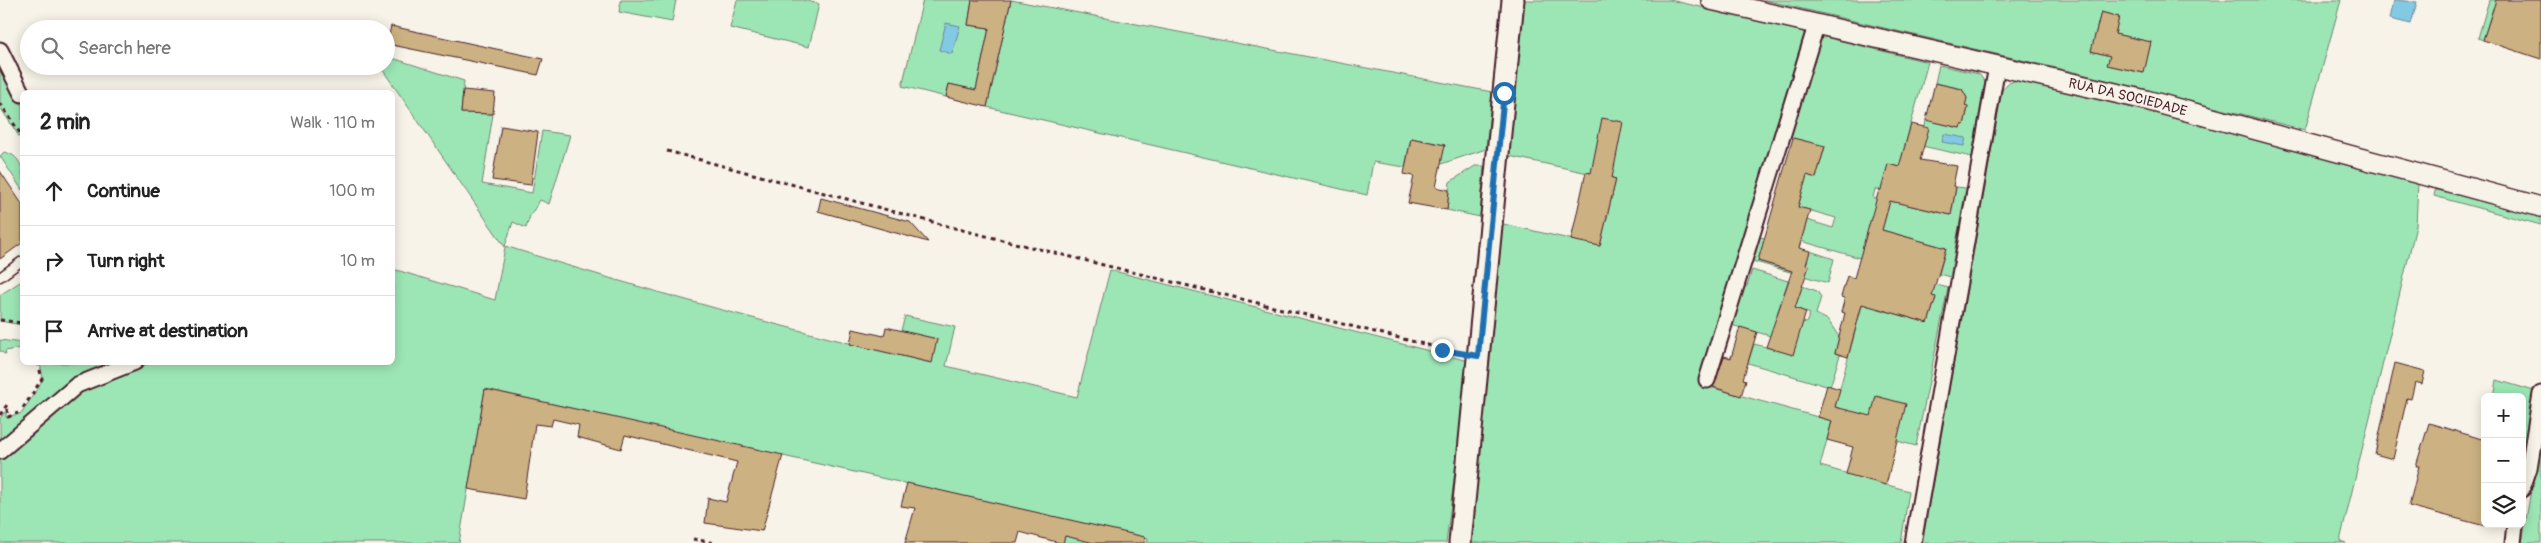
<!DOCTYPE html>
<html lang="en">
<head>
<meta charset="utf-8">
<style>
	:root { --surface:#fff; --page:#f6f6f6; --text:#222; --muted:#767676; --line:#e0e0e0 }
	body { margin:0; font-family:Pangolin,sans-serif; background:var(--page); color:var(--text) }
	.controls { position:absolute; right:15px; bottom:15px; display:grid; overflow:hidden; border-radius:8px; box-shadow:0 2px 12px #0003 }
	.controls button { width:45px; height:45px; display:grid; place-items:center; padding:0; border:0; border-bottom:1px solid var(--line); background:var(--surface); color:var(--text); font:25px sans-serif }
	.stop { position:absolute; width:15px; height:15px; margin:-11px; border:4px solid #1f6fb2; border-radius:50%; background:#fff }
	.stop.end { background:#1f6fb2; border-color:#fff; box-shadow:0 1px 5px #0008 }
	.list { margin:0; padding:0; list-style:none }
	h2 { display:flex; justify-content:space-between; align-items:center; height:65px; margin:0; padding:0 20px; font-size:21px }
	h2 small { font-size:16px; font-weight:400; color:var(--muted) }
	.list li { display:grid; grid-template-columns:32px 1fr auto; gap:15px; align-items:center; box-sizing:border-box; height:70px; padding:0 20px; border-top:1px solid var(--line) }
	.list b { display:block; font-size:19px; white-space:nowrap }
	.list em { font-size:16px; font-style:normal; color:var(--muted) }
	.icon { flex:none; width:28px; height:28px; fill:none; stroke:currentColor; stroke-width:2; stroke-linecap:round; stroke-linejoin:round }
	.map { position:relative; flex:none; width:2541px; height:543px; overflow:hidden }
	.search { position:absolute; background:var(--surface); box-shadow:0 2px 12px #0003; left:20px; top:20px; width:375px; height:55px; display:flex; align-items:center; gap:12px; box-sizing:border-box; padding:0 18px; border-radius:28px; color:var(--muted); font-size:19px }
	.panel { position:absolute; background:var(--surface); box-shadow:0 2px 12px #0003; left:20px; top:90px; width:375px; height:275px; border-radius:8px }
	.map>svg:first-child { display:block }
	.green { fill:#9ce6b5; stroke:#738270; fill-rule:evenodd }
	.water { fill:#82cae3; stroke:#6c8699 }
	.building { fill:#ccb282; stroke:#4a1f2b }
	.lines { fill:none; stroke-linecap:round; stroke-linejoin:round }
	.service-casing { stroke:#4a1f2b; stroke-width:11 }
	.minor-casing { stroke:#4a1f2b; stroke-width:19 }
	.tertiary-casing { stroke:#4a1f2b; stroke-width:22 }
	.secondary-casing { stroke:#4a1f2b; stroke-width:25 }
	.path { stroke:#4a1f2b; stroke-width:3; stroke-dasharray:4 4; stroke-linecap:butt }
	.service { stroke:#f7f3e8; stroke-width:8 }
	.minor { stroke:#f7f3e8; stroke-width:15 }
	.tertiary { stroke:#f7f3e8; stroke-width:19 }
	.secondary { stroke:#f7f3e8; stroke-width:21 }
	.route { stroke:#1f6fb2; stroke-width:6 }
	.labels { text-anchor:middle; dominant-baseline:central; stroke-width:4; stroke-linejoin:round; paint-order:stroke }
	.street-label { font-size:14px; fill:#4a1f2b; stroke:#f7f3e8 }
</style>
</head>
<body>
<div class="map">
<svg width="2541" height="543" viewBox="0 0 2541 543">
	<rect width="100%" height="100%" fill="#f7f3e8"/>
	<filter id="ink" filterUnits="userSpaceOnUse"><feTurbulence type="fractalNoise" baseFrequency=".02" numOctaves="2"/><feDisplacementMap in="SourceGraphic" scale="10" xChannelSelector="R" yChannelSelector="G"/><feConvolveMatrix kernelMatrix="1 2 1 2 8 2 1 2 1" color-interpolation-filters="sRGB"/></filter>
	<g filter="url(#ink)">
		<!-- green -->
		<path class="green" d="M621 0H676L672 22 619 12Z
			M737 0H803L819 4 809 47 730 28Z
			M923 0H972L968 25 989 28 976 90 949 84 946 97 902 86Z
			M1011 0 1492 92 1486 149 1441 164 1444 145 1411 138 1405 167 1373 162 1367 195 987 107Z
			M1521 0H1670L1801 30 1807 37 1699 384 1832 421 1820 466 1909 491 1901 543H1466L1499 223 1600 246 1616 179 1509 156 1515 96 1511 90Z
			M1764 0H2341L2305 130 2086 75ZM2101 12 2119 17 2115 34 2151 42 2143 73 2108 65 2110 56 2091 51Z
			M2489 0H2511L2506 12 2493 8 2483 40 2478 38Z
			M1825 37 1928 62 1899 167 1889 164 1881 190 1875 189 1873 198 1879 200 1860 258 1801 241 1807 220 1833 228 1836 218 1798 207 1807 175 1816 178 1825 147 1786 136 1817 44Z
			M386 56 464 81 461 113 493 114 482 184 532 193 542 131 570 135 549 204 540 200 530 216 526 228 513 222 505 246C646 291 788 329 931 363L937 339 901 331 905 316 955 327 946 366 1077 397 1110 270 1469 361 1446 543H1147L1148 538 485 389 459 543H0V458L80 389 128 369 157 362H392L393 269 495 300 505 247 380 66H386Z
			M0 60 22 104V141L0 107Z
			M1939 65 1979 74 1985 82 1972 157 1922 146 1926 120 1960 128 1961 125H1964L1968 108 1965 106 1967 98 1962 89 1935 83Z
			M2016 80 2150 112 2418 183 2416 226 2340 541 2346 543H1922L2002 90 2007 84Z
			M4 152C24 156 23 173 22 190L0 156Z
			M1475 166H1484L1480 217 1447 210 1450 182Z
			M1956 187 1966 188 1950 277 1939 274 1946 248 1882 230 1890 201 1951 215Z
			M2439 189 2541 216V225L2434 196 2435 191Z
			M1759 237 1765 238 1758 261 1803 274 1810 251 1834 259 1828 283 1752 261Z
			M1752 270 1788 281 1777 314 1806 323 1810 314 1795 308 1802 286 1817 291 1821 297 1816 314 1828 320 1839 337 1835 353 1840 355 1830 387 1748 363 1754 344 1793 354 1796 343 1731 325 1742 289 1747 286Z
			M1891 272 1948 288 1916 446 1848 428 1835 407 1868 283ZM1869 289 1882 292 1877 308 1865 305ZM1936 298 1928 323 1886 311Z
			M20 282 22 285V325L0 321V295Z
			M0 340 22 343 21 348 5 351 6 355 0 351Z
			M40 363H113L77 376 0 443V418L6 411V417L22 413 43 379Z
			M2497 380 2534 391 2522 457V397H2494Z
			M2541 431V543H2522Z
			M1065 536 1119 543H1063Z"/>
		<!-- water -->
		<path class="water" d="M2394 0 2417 2 2411 24 2390 19Z
			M946 23 960 26 952 54 939 50Z
			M1944 134 1966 138 1964 146 1942 142Z"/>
		<!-- building -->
		<path class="building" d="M972 0H1011L987 107 946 97 949 84 976 90 989 28 968 25Z
			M2496 0H2541V59L2483 40Z
			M2101 12 2119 17 2115 34 2151 42 2144 73 2107 65 2110 56 2091 51Z
			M391 26 473 44 543 59 538 75 387 44Z
			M1935 83 1962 89 1967 98 1965 106 1968 107 1964 125H1961L1960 128 1926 120Z
			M463 90 495 93 493 114 461 113Z
			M1602 118 1623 122 1612 178 1616 179 1600 246 1571 240 1586 172 1591 173Z
			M1911 124 1929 128 1920 160 1957 166 1953 186 1956 187 1951 215 1890 201 1882 230 1946 248 1932 296 1936 297 1928 323 1862 304 1848 357 1835 353 1845 313 1841 312 1845 298 1841 297 1847 276 1854 278 1879 190H1881L1888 164 1899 167Z
			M501 126 538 132 531 185 492 180Z
			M1411 138 1445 145 1436 187 1449 190 1447 210 1408 203 1414 176 1404 174Z
			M1793 138 1825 146 1816 178 1807 175 1798 207 1810 210 1799 248 1810 251 1806 265 1809 266 1795 308 1806 312 1793 355 1766 347 1792 271 1758 261Z
			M0 171 22 204V243L0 259Z
			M821 198 910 222 928 242 818 211Z
			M886 327 937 339 932 363 850 344 853 329 884 336Z
			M1740 327 1757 332 1743 379 1746 380 1741 396 1713 387 1724 356 1731 358Z
			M2395 363 2425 371 2422 384 2415 382 2411 399 2407 398 2393 459 2375 454Z
			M1827 385 1840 389 1835 407 1871 416 1876 396 1906 404 1886 485 1846 474 1853 447 1827 440 1832 421 1818 417Z
			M485 389 783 455 762 531 705 523 708 498 726 502 737 462 625 435 621 449 577 437 579 425 553 419 551 426 535 424 524 499 468 489Z
			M2429 423 2485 440V526L2409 506 2419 466H2416Z
			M907 483 1145 537 1144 543H1094L1065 536 1063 543H1060L1020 532 1017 543H905L915 508 901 506Z"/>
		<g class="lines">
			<!-- service casing -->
			<g class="service-casing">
				<path id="service" d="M0 277 22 261"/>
			</g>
			<!-- minor casing -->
			<g class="minor-casing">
				<path id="minor" d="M0 50 22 94
					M1707 380 1816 26
					M0 451 77 385 135 362
					M2522 489 2529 468 2541 394
					M1913 543 1997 66
					M2513 543 2515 524"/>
			</g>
			<!-- tertiary casing -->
			<g class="tertiary-casing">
				<g id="tertiary">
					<path id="s1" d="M1711 0 2146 100 2541 207"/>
				</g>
			</g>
			<!-- secondary casing -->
			<g class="secondary-casing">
				<path id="secondary" d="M1460 543 1513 0"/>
			</g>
			<!-- path -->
			<path class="path" d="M0 103 22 136
				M667 151 970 232 1460 353
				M0 320 22 323
				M23 408 42 379 38 362
				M0 415 7 405 8 417 18 413
				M693 539 715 543"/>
			<!-- service -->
			<use href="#service" class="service"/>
			<!-- minor -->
			<use href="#minor" class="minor"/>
			<!-- tertiary -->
			<use href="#tertiary" class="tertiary"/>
			<!-- secondary -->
			<use href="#secondary" class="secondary"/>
		</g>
	</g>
	<g class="lines" filter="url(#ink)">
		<!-- route -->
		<path class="route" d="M1442 350 1478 356 1504 93"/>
	</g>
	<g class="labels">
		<!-- street labels -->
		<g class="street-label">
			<text stroke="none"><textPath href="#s1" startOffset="428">RUA DA SOCIEDADE</textPath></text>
		</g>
	</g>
</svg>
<div class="controls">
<button>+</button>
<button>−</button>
<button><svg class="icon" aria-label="layers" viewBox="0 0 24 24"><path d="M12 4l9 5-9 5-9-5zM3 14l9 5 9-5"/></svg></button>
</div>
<div class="stop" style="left:1504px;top:93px"></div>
<div class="stop end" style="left:1442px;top:350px"></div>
<div class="search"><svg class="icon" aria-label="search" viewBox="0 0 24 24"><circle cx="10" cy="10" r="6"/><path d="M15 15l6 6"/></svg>Search here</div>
<section class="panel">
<h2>2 min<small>Walk · 110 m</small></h2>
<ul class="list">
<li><svg class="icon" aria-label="ahead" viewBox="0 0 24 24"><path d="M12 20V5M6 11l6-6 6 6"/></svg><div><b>Continue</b></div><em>100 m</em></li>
<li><svg class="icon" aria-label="right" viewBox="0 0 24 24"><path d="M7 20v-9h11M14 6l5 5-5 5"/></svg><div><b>Turn right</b></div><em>10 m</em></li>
<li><svg class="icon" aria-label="arrive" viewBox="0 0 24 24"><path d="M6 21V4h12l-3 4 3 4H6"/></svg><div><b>Arrive at destination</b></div></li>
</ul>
</section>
</div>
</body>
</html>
